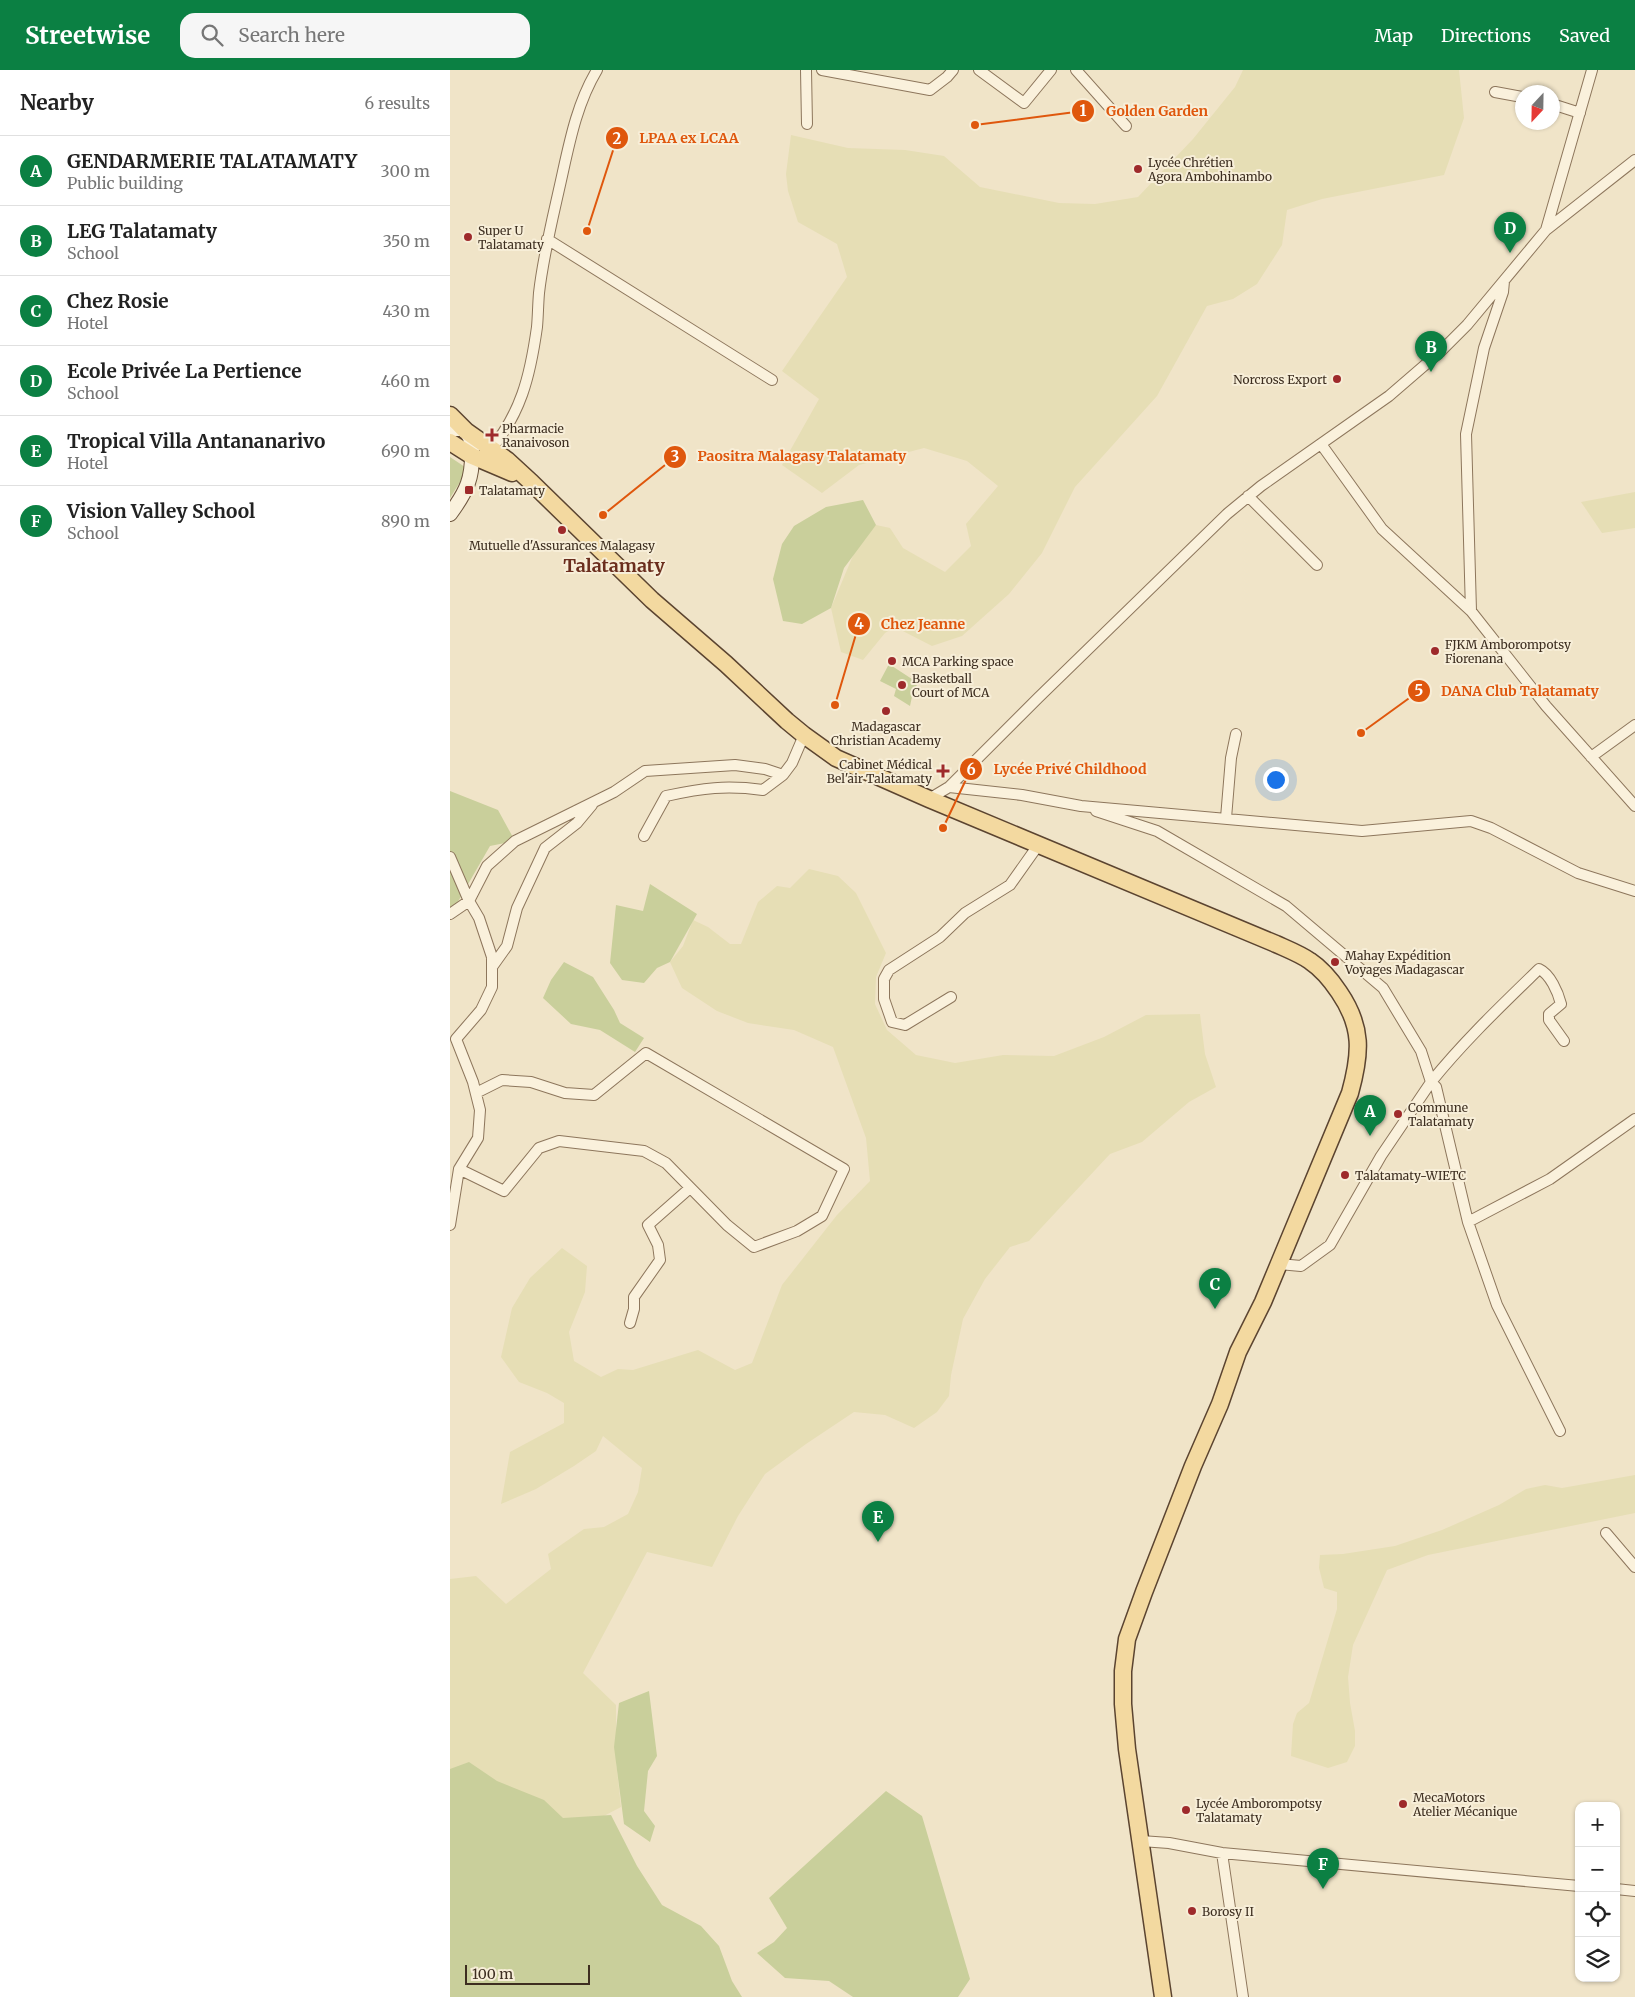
<!DOCTYPE html>
<html lang="en">
<head>
<meta charset="utf-8">
<style>
	:root { --surface:#fff; --page:#f6f6f6; --text:#222; --muted:#767676; --line:#e0e0e0; --accent:#0b8043 }
	body { margin:0; font-family:Merriweather,serif; background:var(--page); color:var(--text) }
	.controls { position:absolute; right:15px; bottom:15px; display:grid; overflow:hidden; border-radius:10px; box-shadow:0 1px 4px #0004 }
	.controls button { width:45px; height:45px; display:grid; place-items:center; padding:0; border:0; border-bottom:1px solid var(--line); background:var(--surface); color:var(--text); font:25px sans-serif }
	.compass { position:absolute; left:1065px; top:15px; width:45px; height:45px; border-radius:50%; background:var(--surface); box-shadow:0 1px 4px #0004; rotate:202deg }
	.scale { position:absolute; left:15px; bottom:12px; width:125px; box-sizing:border-box; padding-left:5px; border:2px solid #3d2e20; border-top:0; font-size:14px; line-height:18px; white-space:nowrap; color:#3d2e20; -webkit-text-stroke:4px #f7eed8; paint-order:stroke }
	.you { position:absolute; left:825px; top:709px; width:18px; height:18px; margin:-12px; border:4px solid #fff; border-radius:50%; background:#1a73e8; box-shadow:0 0 0 8px #1a73e833 }
	.badge { display:grid; place-items:center; width:32px; height:32px; border-radius:50%; background:var(--accent); color:#fff; font-size:16px; font-weight:700 }
	.pin { position:absolute; translate:-50% -41px; filter:drop-shadow(0 1px 2px #0008) }
	.pin::after { content:''; position:absolute; top:26px; width:18px; height:15px; background:inherit; clip-path:polygon(0 0,100% 0,50% 100%) }
	.list { margin:0; padding:0; list-style:none }
	h2 { display:flex; justify-content:space-between; align-items:center; height:65px; margin:0; padding:0 20px; font-size:21px }
	h2 small { font-size:16px; font-weight:400; color:var(--muted) }
	.list li { display:grid; grid-template-columns:32px 1fr auto; gap:15px; align-items:center; box-sizing:border-box; height:70px; padding:0 20px; border-top:1px solid var(--line) }
	.list b { display:block; font-size:19px; white-space:nowrap }
	.list p { margin:0; font-size:16px; white-space:nowrap; color:var(--muted) }
	.list em { font-size:16px; font-style:normal; color:var(--muted) }
	.icon { flex:none; width:28px; height:28px; fill:none; stroke:currentColor; stroke-width:2; stroke-linecap:round; stroke-linejoin:round }
	.map { position:relative; flex:none; width:1185px; height:1927px; overflow:hidden }
	header { display:flex; align-items:center; gap:30px; box-sizing:border-box; height:70px; padding:0 25px; background:var(--accent); color:#fff }
	header strong { font-size:24px }
	nav { display:flex; gap:28px; margin-inline-start:auto; font-size:18px }
	.search { width:350px; height:45px; background:var(--page); display:flex; align-items:center; gap:12px; box-sizing:border-box; padding:0 18px; border-radius:15px; color:var(--muted); font-size:19px }
	main { display:flex }
	aside { flex:1; background:var(--surface) }
	.map>svg:first-child { display:block }
	.farmland { fill:#e6deb5 }
	.green { fill:#c9cf9b }
	.lines { fill:none; stroke-linecap:round; stroke-linejoin:round }
	.street-casing { stroke:#8d765c; stroke-width:12 }
	.secondary-casing { stroke:#6f573f; stroke-width:16 }
	.primary-casing { stroke:#5b4430; stroke-width:19 }
	.street { stroke:#faf1dc; stroke-width:10 }
	.secondary { stroke:#faf1dc; stroke-width:14 }
	.primary { stroke:#f3d9a0; stroke-width:16 }
	.poi-dot { fill:#9e2a2b; stroke:#f7eed8; stroke-width:2 }
	.labels { text-anchor:middle; dominant-baseline:central; stroke-width:4; stroke-linejoin:round; paint-order:stroke }
	.poi-label { font-size:12px; fill:#3d2e20; stroke:#f7eed8; text-anchor:start }
	.district-label { font-size:18px; font-weight:bold; fill:#6b2e1e; stroke:#f7eed8 }
	.leader { fill:none; stroke:#df570d; stroke-width:2 }
	.callout-dot { fill:#df570d; stroke:#f7eed8; stroke-width:2 }
	.mark-label { font-size:15px; text-anchor:middle; font-weight:bold; fill:#fff }
	.callout-label { font-size:14px; text-anchor:middle; font-weight:bold; fill:#df570d; stroke:#f7eed8; stroke-width:4; stroke-linejoin:round; paint-order:stroke }
</style>
</head>
<body>
<header>
<strong>Streetwise</strong>
<div class="search"><svg class="icon" aria-label="search" viewBox="0 0 24 24"><circle cx="10" cy="10" r="6"/><path d="M15 15l6 6"/></svg>Search here</div>
<nav><a>Map</a><a>Directions</a><a>Saved</a></nav>
</header>
<main>
<aside>
<h2>Nearby<small>6 results</small></h2>
<ul class="list">
<li><span class="badge">A</span><div><b>GENDARMERIE TALATAMATY</b><p>Public building</p></div><em>300 m</em></li>
<li><span class="badge">B</span><div><b>LEG Talatamaty</b><p>School</p></div><em>350 m</em></li>
<li><span class="badge">C</span><div><b>Chez Rosie</b><p>Hotel</p></div><em>430 m</em></li>
<li><span class="badge">D</span><div><b>Ecole Privée La Pertience</b><p>School</p></div><em>460 m</em></li>
<li><span class="badge">E</span><div><b>Tropical Villa Antananarivo</b><p>Hotel</p></div><em>690 m</em></li>
<li><span class="badge">F</span><div><b>Vision Valley School</b><p>School</p></div><em>890 m</em></li>
</ul>
</aside>
<div class="map">
<svg width="1185" height="1927" viewBox="0 0 1185 1927">
	<rect width="100%" height="100%" fill="#f0e4c8"/>
	<!-- farmland -->
	<path class="farmland" d="M793 0H1009L1014 48 994 105 872 129 837 140 832 175 807 214 783 229 757 236 707 326 625 417 592 483 559 524 512 566 482 576 445 557 435 563 413 590 391 582 381 538 407 476 426 455 440 458 453 478 495 502 521 476 516 454 548 416 517 391 474 378 409 395 372 423 332 395 369 329 332 301 397 207 387 174 348 152 338 121 336 104 341 65 398 78 455 80 494 86 530 117 609 133 645 134 688 127 743 69 785 17Z
		M1185 422V458L1152 463 1131 432Z
		M359 799 388 806 406 823 436 883 426 907 425 934 437 960 466 985 505 993 553 985 604 986 654 967 696 945 750 944 755 984 766 1017 739 1032 692 1072 660 1084 579 1171 560 1177 535 1209 513 1249 501 1305 499 1326 487 1342 464 1358 435 1345 404 1342 356 1374 315 1404 288 1446 262 1497 197 1482 133 1603 166 1635V1691L171 1737 150 1748 109 1749 0 1701V1509L26 1506 56 1534 101 1499 98 1484 134 1459 154 1457 178 1444 188 1422 192 1398 153 1366 146 1381 124 1396 86 1419 51 1434 60 1382 114 1353V1333L97 1323 69 1312 51 1287 62 1238 80 1208 112 1178 137 1196 135 1222 119 1262 124 1291 151 1307 168 1299 183 1300 248 1280 285 1300 302 1293 332 1215 387 1145 420 1111 416 1068 383 977 344 960 298 953 267 941 232 918 220 892 233 876 243 850 258 857 280 874H291L308 832 327 816 340 818Z
		M1185 1405V1443L978 1485 937 1500 903 1575 898 1607 900 1633 905 1661V1676L897 1692 878 1698 841 1686 843 1654 847 1643 859 1633 887 1539V1522L874 1518 869 1498 870 1485 893 1484 945 1476 992 1460 1049 1435 1076 1419 1095 1415 1112 1418Z"/>
	<!-- green -->
	<path class="green" d="M0 387 18 399 0 428Z
		M413 430 426 455 394 498 381 538 352 554 333 551 323 509 332 474 344 456 376 437Z
		M439 594 468 613 463 622 460 636 444 626 446 619 430 611Z
		M0 721 48 740 65 771 40 776 2 842 0 841Z
		M200 814 247 844 220 892 207 898 194 913 172 910 160 893 166 835 193 841Z
		M114 892 143 907 164 940 170 953 194 968 185 982 150 960 121 954 93 928 101 910Z
		M199 1621 207 1686 198 1701 194 1741 205 1756 200 1772 174 1754 164 1677 169 1633Z
		M19 1692 47 1711 94 1730 113 1748 161 1745 187 1796 212 1835 251 1856 269 1876 282 1911 292 1927H0V1699Z
		M436 1721 472 1746 520 1909 508 1927H403L379 1911 335 1908 307 1883 324 1872 337 1858 319 1828Z"/>
	<g class="lines">
		<!-- street casing -->
		<g class="street-casing">
			<path id="street" d="M356 0 357 54
				M372 0 480 20 497 7 503 0
				M529 0 574 33 601 0
				M626 0 676 56
				M1045 22 1072 27
				M1102 34 1130 43
				M1096 160 1142 0
				M97 169 322 310
				M1054 211 1053 222 1034 278 1016 364 1021 541 1096 636 1185 736
				M871 374 932 459 1021 541
				M38 383C71 344 80 307 87 257 88 246 88 235 89 223 93 187 102 151 110 115 119 75 126 35 147 0
				M798 426 867 495
				M1141 687 1185 655
				M499 717 588 628 777 444 811 416 939 326 990 282 1017 255 1096 160 1185 90
				M479 729 499 717 572 725 631 736 912 761 1021 751 1041 758 1128 803 1185 821
				M646 741 707 761 836 836 933 918 971 981 981 1012
				M776 748 781 688 786 664
				M194 766 216 726C253 718 276 715 313 720L333 705
				M0 787 19 831 29 848 42 887V917L31 940 6 969 23 1012 30 1040 28 1068 9 1099 0 1155
				M0 844 19 831 37 796 65 771 164 722 195 701 285 695 315 699 333 705 342 693 354 665
				M42 897 57 876 67 838 95 778 127 753 142 735
				M501 927 455 955 442 952 434 929V909L439 900 490 867 515 843 560 815 589 774
				M981 1012C1014 971 1052 935 1089 899 1100 904 1108 922 1111 934L1099 944V950L1114 971
				M9 1099 54 1121 89 1078 109 1071 194 1081 216 1093 277 1155 304 1177 347 1161 372 1146 394 1099 196 983 144 1025 115 1023 81 1012 52 1010 26 1023
				M1018 1152 1047 1235 1110 1361
				M829 1194 851 1196 880 1175 931 1086 981 1012 986 1017 1018 1152 1100 1109 1185 1049
				M180 1253 184 1239V1227L210 1190 208 1175 198 1155 240 1118
				M1156 1463 1185 1497
				M691 1771 719 1773 772 1783 1129 1816
				M772 1783 793 1927
				M1166 1819 1185 1821"/>
		</g>
		<!-- secondary casing -->
		<g class="secondary-casing">
			<path id="secondary" d="M0 359H12C20 363 21 370 22 379 23 408 17 421 0 444"/>
		</g>
		<!-- primary casing -->
		<g class="primary-casing">
			<path id="primary" d="M0 345 16 361 57 390 82 413 202 530 276 594 337 651 354 665 386 688 479 729 826 874C837 879 850 884 860 891 872 899 881 910 889 922 913 957 911 983 900 1023L813 1232 788 1282 770 1334 743 1396 694 1522 677 1569 673 1601V1634L677 1679 713 1927
				M0 372 22 386 62 403"/>
		</g>
		<!-- street -->
		<use href="#street" class="street"/>
		<!-- secondary -->
		<use href="#secondary" class="secondary"/>
		<!-- primary -->
		<use href="#primary" class="primary"/>
	</g>
	<!-- markers -->
	<g class="poi-dot">
		<circle cx="688" cy="99" r="5"/>
		<circle cx="18" cy="167" r="5"/>
		<circle cx="887" cy="309" r="5"/>
		<path d="M39.5 357.5h5v5h5v5h-5v5h-5v-5h-5v-5h5z"/>
		<rect x="14" y="415" width="10" height="10" rx="2.5"/>
		<circle cx="112" cy="460" r="5"/>
		<circle cx="985" cy="581" r="5"/>
		<circle cx="442" cy="591" r="5"/>
		<circle cx="452" cy="615" r="5"/>
		<circle cx="436" cy="641" r="5"/>
		<path d="M490.5 693.5h5v5h5v5h-5v5h-5v-5h-5v-5h5z"/>
		<circle cx="885" cy="892" r="5"/>
		<circle cx="948" cy="1044" r="5"/>
		<circle cx="895" cy="1105" r="5"/>
		<circle cx="953" cy="1734" r="5"/>
		<circle cx="736" cy="1740" r="5"/>
		<circle cx="742" cy="1841" r="5"/>
	</g>
	<g class="labels">
		<!-- poi labels -->
		<g class="poi-label">
			<text x="698" y="92">Lycée Chrétien<tspan x="698" dy="14">Agora Ambohinambo</tspan></text>
			<text x="28" y="160">Super U<tspan x="28" dy="14">Talatamaty</tspan></text>
			<text x="877" y="309" text-anchor="end">Norcross Export</text>
			<text x="52" y="358">Pharmacie<tspan x="52" dy="14">Ranaivoson</tspan></text>
			<text x="29" y="420">Talatamaty</text>
			<text x="112" y="475" text-anchor="middle">Mutuelle d'Assurances Malagasy</text>
			<text x="995" y="574">FJKM Amborompotsy<tspan x="995" dy="14">Fiorenana</tspan></text>
			<text x="452" y="591">MCA Parking space</text>
			<text x="462" y="608">Basketball<tspan x="462" dy="14">Court of MCA</tspan></text>
			<text x="436" y="656" text-anchor="middle">Madagascar<tspan x="436" dy="14">Christian Academy</tspan></text>
			<text x="482" y="694" text-anchor="end">Cabinet Médical<tspan x="482" dy="14">Bel'air Talatamaty</tspan></text>
			<text x="895" y="885">Mahay Expédition<tspan x="895" dy="14">Voyages Madagascar</tspan></text>
			<text x="958" y="1037">Commune<tspan x="958" dy="14">Talatamaty</tspan></text>
			<text x="905" y="1105">Talatamaty-WIETC</text>
			<text x="963" y="1727">MecaMotors<tspan x="963" dy="14">Atelier Mécanique</tspan></text>
			<text x="746" y="1733">Lycée Amborompotsy<tspan x="746" dy="14">Talatamaty</tspan></text>
			<text x="752" y="1841">Borosy II</text>
		</g>
		<!-- district labels -->
		<g class="district-label">
			<text x="164" y="495">Talatamaty</text>
		</g>
	</g>
	<!-- callouts -->
	<path class="leader" d="M525 55L633 41M137 161L167 68M153 445L225 387M385 635L409 554M911 663L969 621M493 758L521 699"/>
	<g class="callout-dot">
		<circle cx="525" cy="55" r="5"/>
		<circle cx="137" cy="161" r="5"/>
		<circle cx="153" cy="445" r="5"/>
		<circle cx="385" cy="635" r="5"/>
		<circle cx="911" cy="663" r="5"/>
		<circle cx="493" cy="758" r="5"/>
		<circle cx="633" cy="41" r="12"/>
		<circle cx="167" cy="68" r="12"/>
		<circle cx="225" cy="387" r="12"/>
		<circle cx="409" cy="554" r="12"/>
		<circle cx="969" cy="621" r="12"/>
		<circle cx="521" cy="699" r="12"/>
	</g>
	<g class="mark-label">
		<text x="633" y="46">1</text>
		<text x="167" y="74">2</text>
		<text x="225" y="392">3</text>
		<text x="409" y="559">4</text>
		<text x="969" y="626">5</text>
		<text x="521" y="705">6</text>
	</g>
	<g class="callout-label">
		<text x="707" y="46">Golden Garden</text>
		<text x="239" y="73">LPAA ex LCAA</text>
		<text x="352" y="391">Paositra Malagasy Talatamaty</text>
		<text x="473" y="559">Chez Jeanne</text>
		<text x="1070" y="626">DANA Club Talatamaty</text>
		<text x="620" y="704">Lycée Privé Childhood</text>
	</g>
</svg>
<div class="controls">
<button>+</button>
<button>−</button>
<button><svg class="icon" aria-label="locate" viewBox="0 0 24 24"><circle cx="12" cy="12" r="6"/><path d="M12 2v4M12 18v4M2 12h4M18 12h4"/></svg></button>
<button><svg class="icon" aria-label="layers" viewBox="0 0 24 24"><path d="M12 4l9 5-9 5-9-5zM3 14l9 5 9-5"/></svg></button>
</div>
<svg class="compass" viewBox="-18 -18 36 36"><path d="M0-13l5 13h-10z" fill="#e53935"/><path d="M0 13l5-13h-10z" fill="#767676"/></svg>
<div class="scale">100 m</div>
<div class="you"></div>
<div class="pin badge" style="left:920px;top:1066px">A</div>
<div class="pin badge" style="left:981px;top:302px">B</div>
<div class="pin badge" style="left:765px;top:1239px">C</div>
<div class="pin badge" style="left:1060px;top:183px">D</div>
<div class="pin badge" style="left:428px;top:1472px">E</div>
<div class="pin badge" style="left:873px;top:1819px">F</div>
</div>
</main>
</body>
</html>
